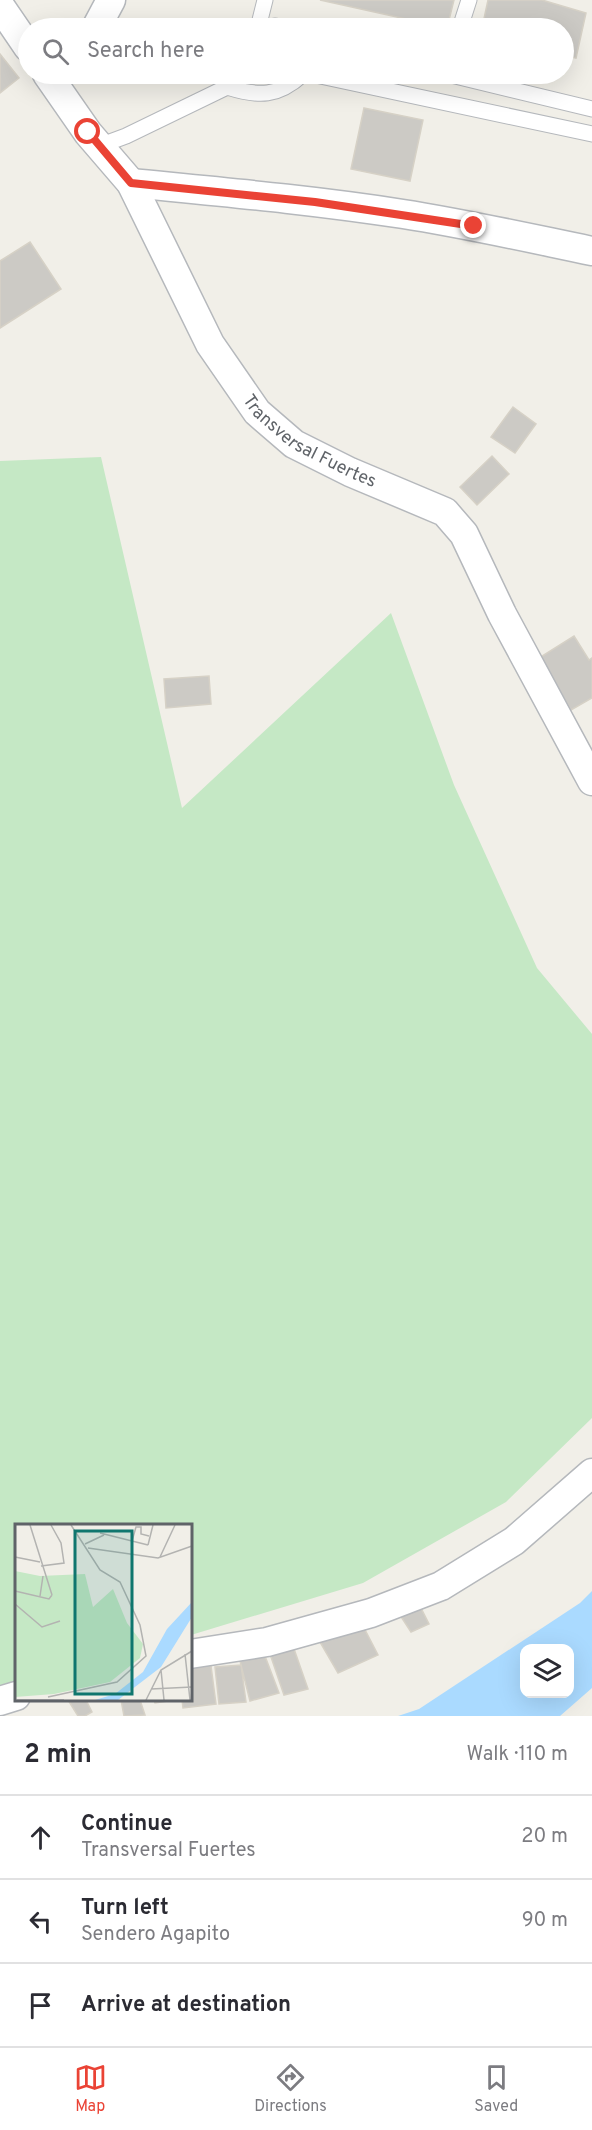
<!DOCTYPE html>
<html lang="en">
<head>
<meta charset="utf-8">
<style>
	:root { --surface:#fff; --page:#f2f2f3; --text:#2b2b33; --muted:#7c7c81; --line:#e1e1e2; --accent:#ea4335 }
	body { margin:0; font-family:Overpass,sans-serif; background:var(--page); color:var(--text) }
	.controls { position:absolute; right:18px; bottom:18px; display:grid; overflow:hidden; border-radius:12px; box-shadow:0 6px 24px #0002 }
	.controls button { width:54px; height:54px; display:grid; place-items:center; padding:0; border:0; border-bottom:2px solid var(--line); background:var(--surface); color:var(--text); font:30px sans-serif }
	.stop { position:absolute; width:18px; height:18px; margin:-14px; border:4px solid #ea4335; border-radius:50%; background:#fff }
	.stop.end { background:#ea4335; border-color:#fff; box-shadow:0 2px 6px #0008 }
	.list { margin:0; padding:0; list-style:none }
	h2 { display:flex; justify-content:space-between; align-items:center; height:78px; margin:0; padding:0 24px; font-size:26px }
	h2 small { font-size:20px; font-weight:400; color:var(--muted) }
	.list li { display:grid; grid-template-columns:39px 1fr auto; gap:18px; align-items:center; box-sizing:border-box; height:84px; padding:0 24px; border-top:2px solid var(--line) }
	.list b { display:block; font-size:22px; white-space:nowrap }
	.list p { margin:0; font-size:20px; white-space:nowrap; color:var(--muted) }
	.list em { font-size:20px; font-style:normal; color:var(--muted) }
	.icon { flex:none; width:33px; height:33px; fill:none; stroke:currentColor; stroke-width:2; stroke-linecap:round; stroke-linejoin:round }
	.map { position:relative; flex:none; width:592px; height:1716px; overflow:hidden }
	.search { position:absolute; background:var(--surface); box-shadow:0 6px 24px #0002; left:18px; right:18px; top:18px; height:66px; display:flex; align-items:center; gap:15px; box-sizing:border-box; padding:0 21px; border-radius:33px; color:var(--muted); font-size:22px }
	.sheet { height:330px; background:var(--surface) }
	nav { display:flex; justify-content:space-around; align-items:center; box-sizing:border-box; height:84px; border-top:2px solid var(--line); background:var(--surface); font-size:16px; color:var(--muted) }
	nav a { display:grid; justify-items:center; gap:3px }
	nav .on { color:var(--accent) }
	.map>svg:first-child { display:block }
	.green { fill:#c5e8c5 }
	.water { fill:#aadaff; fill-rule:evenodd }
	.building { fill:#cccac5; stroke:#d6d1c6; stroke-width:1.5 }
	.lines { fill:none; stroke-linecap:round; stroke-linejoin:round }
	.service-casing { stroke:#b5b8bc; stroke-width:17 }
	.minor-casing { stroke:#b5b8bc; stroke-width:31 }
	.service { stroke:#fff; stroke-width:15 }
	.minor { stroke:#fff; stroke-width:28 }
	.route { stroke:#ea4335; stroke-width:8 }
	.labels { text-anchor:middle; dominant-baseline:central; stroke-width:6; stroke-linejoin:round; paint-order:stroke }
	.street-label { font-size:18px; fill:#5f6368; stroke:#fff }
	.inset-road { fill:none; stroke:#b3b3b1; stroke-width:1.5 }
	.view { fill:#0f766e; fill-opacity:0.15; stroke:#0f766e; stroke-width:3 }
	.inset-edge { fill:none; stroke:#5f6368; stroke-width:3 }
</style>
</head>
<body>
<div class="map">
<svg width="592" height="1716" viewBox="0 0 592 1716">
	<rect width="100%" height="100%" fill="#f1efe8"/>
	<!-- green -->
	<path class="green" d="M101 457 182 808 391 613 454 785 537 968 592 1034V1418L506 1502 363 1583 191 1635 190 1526H16V1687L0 1692V461Z"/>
	<!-- water -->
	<path class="water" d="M592 1591V1688L560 1716H398L419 1709 580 1603ZM524 1648H570V1694H524Z"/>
	<!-- building -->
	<path class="building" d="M320 0H454L447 28Z
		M488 0H542L586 13 576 58 564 55V28H482Z
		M0 54 19 78 0 93Z
		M364 108 423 120 410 181 351 169Z
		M30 242 61 289 0 328V261Z
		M513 407 536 424 515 453 491 437Z
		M492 456 509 474 477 505 460 487Z
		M574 636 589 660 592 658V698L571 710 539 658Z
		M209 676 211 704 166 708 164 679Z
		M418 1602 429 1624 411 1632 398 1612Z
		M361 1622 378 1655 338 1673 317 1637Z
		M293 1646 308 1689 284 1695 270 1654Z
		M265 1656 279 1693 250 1701 240 1661Z
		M241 1665 246 1702 219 1704 215 1667Z
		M211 1666 216 1704 183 1708 182 1700H190V1668Z
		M68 1700H86L92 1712 85 1716H78Z
		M121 1700H140L145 1715 124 1716Z
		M154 1700H175L155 1703Z"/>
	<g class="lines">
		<!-- service casing -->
		<g class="service-casing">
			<path id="service" d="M258 28 265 0
				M267 28 275 26 282 28
				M460 28 469 0
				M311 74 592 134
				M447 74 592 109
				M99 146 126 136 227 87C259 97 278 97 303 74"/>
		</g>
		<!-- minor casing -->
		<g class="minor-casing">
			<g id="minor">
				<path d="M0 6 28 47"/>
				<path d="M96 28 111 0"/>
				<path id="s1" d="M47 74 88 133 131 183 210 344 257 412 294 444 350 472 445 512 464 534 502 614 592 781"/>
				<path d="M131 183C222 192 313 200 403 214 467 224 529 238 592 251"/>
				<path d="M190 1654 267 1642 371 1613 441 1586 514 1541 592 1473"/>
				<path d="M0 1701 16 1696"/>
			</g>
		</g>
		<!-- service -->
		<use href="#service" class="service"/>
		<!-- minor -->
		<use href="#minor" class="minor"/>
	</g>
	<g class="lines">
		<!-- route -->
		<path class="route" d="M88 132 131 183 315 202 474 226"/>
	</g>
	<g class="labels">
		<!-- street labels -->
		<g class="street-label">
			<text stroke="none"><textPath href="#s1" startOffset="460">Transversal Fuertes</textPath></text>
		</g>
	</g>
	<!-- overview -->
	<g transform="translate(15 1524)">
		<rect width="177" height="177" fill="#f1efe8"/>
		<path d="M0 47 25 52 70 50 78 83 98 65 112 99 128 120 125 134 95 158 39 170 0 173Z" fill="#c5e8c5"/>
		<path d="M177 78V93L146 143 103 176H80L100 170 128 148 152 105Z" fill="#aadaff"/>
		<path class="inset-road" d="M15 1 37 71M85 9 133 21M117 17 121 3H126V10L134 12M70 20 89 11M133 21 138 1M73 24 143 34 177 22M0 33 25 38M145 33 160 1M26 42 49 39 46 19 36 1M0 67 34 75 37 71M25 72 28 52M0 80 27 103 45 97M170 130 175 176M146 146 149 176M136 165 177 163M33 173 102 158 131 132 125 101 105 58 85 46 56 1M2 176H49M131 176 146 146 177 127"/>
		<path class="view" d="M60 7H117V170H60Z"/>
		<rect width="177" height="177" class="inset-edge"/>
	</g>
</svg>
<div class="controls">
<button><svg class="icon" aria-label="layers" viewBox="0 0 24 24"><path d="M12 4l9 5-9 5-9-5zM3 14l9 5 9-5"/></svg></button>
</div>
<div class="stop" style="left:88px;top:132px"></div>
<div class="stop end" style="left:474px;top:226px"></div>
<div class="search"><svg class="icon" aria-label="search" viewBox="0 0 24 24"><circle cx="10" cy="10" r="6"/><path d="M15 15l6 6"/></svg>Search here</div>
</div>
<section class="sheet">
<h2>2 min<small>Walk · 110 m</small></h2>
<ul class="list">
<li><svg class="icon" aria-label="ahead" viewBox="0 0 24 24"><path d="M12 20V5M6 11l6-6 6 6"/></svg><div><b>Continue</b><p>Transversal Fuertes</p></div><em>20 m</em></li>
<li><svg class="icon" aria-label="left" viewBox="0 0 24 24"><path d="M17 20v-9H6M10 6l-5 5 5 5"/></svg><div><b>Turn left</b><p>Sendero Agapito</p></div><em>90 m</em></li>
<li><svg class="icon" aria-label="arrive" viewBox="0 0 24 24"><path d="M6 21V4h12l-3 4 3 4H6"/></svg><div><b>Arrive at destination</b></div></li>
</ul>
</section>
<nav>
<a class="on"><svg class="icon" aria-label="map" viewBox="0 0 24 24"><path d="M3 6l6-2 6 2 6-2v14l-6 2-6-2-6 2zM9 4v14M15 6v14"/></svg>Map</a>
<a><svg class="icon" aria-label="directions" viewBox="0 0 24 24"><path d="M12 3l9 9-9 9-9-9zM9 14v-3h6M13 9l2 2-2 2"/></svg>Directions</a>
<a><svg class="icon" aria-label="saved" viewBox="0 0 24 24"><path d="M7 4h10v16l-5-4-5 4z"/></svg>Saved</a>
</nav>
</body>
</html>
